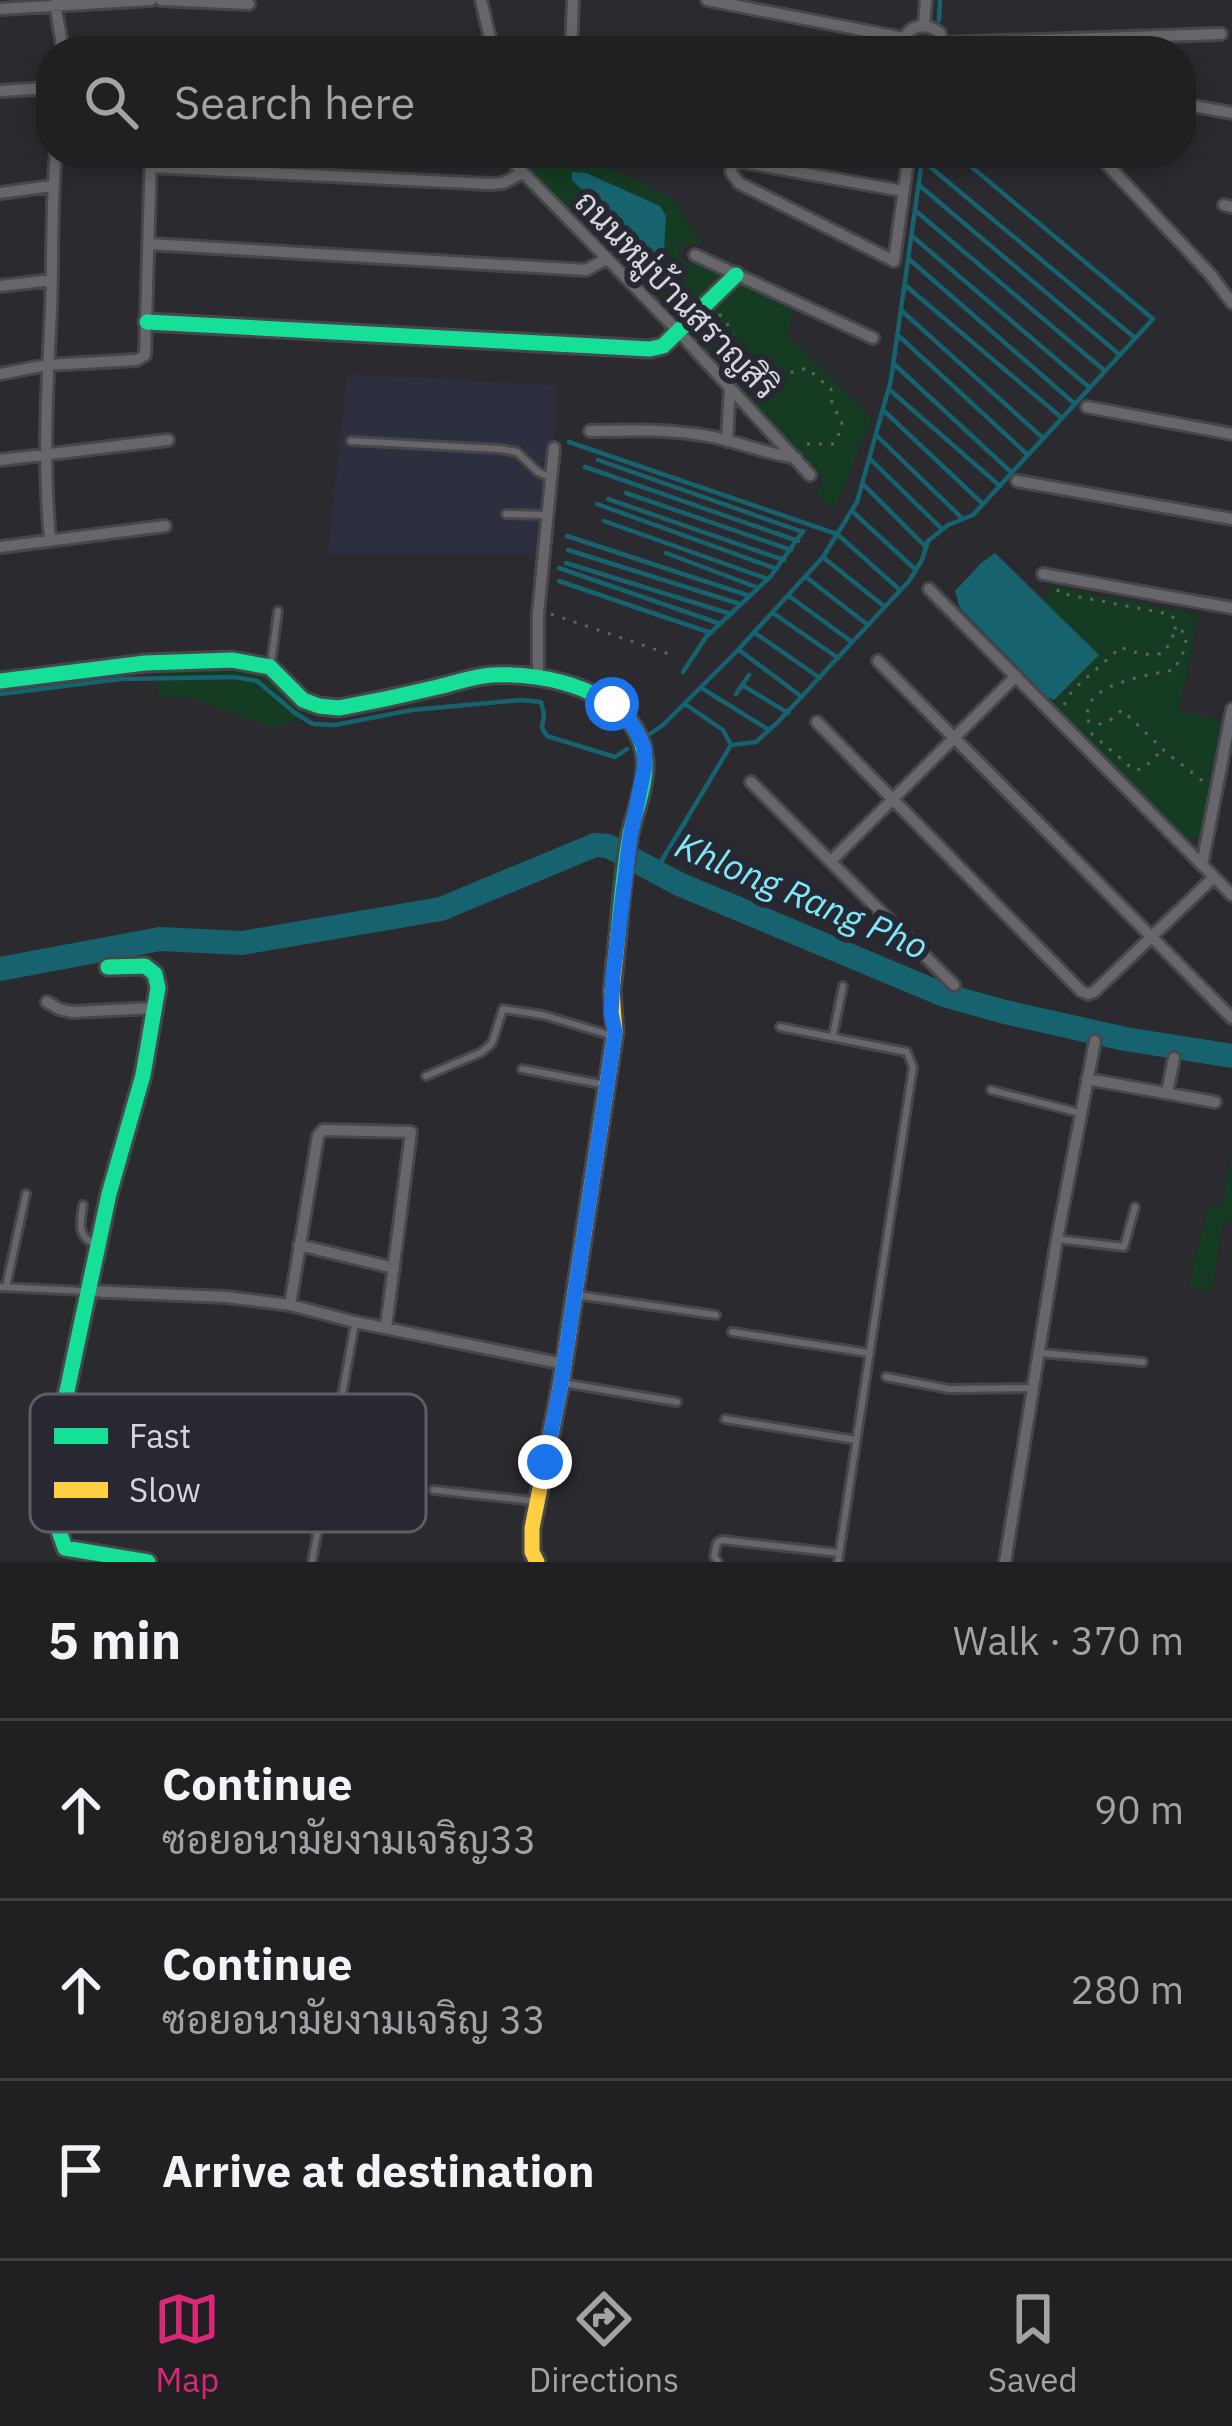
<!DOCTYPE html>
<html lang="en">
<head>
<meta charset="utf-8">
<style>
	:root { --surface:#202023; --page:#2d2d30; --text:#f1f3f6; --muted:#a2a3a6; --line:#3d3e41; --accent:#db2777 }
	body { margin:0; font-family:"IBM Plex Sans",Sarabun,sans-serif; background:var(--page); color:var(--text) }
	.stop { position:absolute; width:36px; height:36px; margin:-27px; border:9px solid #1a73e8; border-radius:50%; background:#fff }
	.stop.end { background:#1a73e8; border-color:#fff; box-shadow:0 3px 12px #0008 }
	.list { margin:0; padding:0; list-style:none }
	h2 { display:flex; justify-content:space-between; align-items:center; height:156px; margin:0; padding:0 48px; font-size:51px }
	h2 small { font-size:39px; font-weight:400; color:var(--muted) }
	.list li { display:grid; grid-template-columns:78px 1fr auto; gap:36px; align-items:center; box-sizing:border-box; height:180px; padding:0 48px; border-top:3px solid var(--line) }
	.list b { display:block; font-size:45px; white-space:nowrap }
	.list p { margin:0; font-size:39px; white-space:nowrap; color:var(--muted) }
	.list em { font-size:39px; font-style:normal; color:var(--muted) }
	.icon { flex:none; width:66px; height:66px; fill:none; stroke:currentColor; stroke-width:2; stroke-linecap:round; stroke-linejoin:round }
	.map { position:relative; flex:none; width:1232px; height:1562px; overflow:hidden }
	.search { position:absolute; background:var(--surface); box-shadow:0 6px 18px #0003; left:36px; right:36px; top:36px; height:132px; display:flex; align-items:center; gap:30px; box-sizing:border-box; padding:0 42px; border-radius:48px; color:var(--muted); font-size:45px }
	.sheet { height:696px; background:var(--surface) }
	nav { display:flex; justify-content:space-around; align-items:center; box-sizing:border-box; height:168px; border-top:3px solid var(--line); background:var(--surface); font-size:33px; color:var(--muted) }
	nav a { display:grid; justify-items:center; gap:6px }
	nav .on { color:var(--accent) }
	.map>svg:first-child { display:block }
	.built { fill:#2d2f3e }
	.green { fill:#153b23 }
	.water { fill:#16626f }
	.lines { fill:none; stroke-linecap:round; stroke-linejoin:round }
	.stream { stroke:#16626f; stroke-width:4.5 }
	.river { stroke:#16626f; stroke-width:24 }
	.lane-casing { stroke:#46474b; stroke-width:12 }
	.street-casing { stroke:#46474b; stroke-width:16 }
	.fast-casing { stroke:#46474b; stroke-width:21 }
	.slow-casing { stroke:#46474b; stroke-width:21 }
	.path { stroke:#616266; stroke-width:3; stroke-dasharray:3 9; stroke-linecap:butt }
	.lane { stroke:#67676b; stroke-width:6 }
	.street { stroke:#67676b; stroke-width:10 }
	.fast { stroke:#16e098; stroke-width:15 }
	.slow { stroke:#ffcf43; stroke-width:15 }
	.route { stroke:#1a73e8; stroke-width:15 }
	.labels { text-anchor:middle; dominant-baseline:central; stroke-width:12; stroke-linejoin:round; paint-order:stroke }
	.street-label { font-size:33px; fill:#d6d7de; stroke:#272832 }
	.water-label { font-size:36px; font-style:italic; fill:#7ee8fb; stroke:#272832 }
	.key { fill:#272832; stroke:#5c5d66; stroke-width:3 }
	.key-label { font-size:33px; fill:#d6d7de }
</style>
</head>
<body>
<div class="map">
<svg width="1232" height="1562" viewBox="0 0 1232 1562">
	<rect width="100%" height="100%" fill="#2a2a2f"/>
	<!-- built -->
	<path class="built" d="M347 374 555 385V432L538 554H328Z"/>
	<!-- green -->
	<path class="green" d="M513 153H580L675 200 701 245 683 243 678 254 685 263 711 270 794 309 787 335 872 419 834 510 816 492 823 482 819 475 695 344 680 321Z
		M1054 586 1198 615 1179 711 1220 720 1204 831 1195 839 1181 837 1052 704 1098 655 1043 601Z
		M234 666 267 673 283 693 311 713 274 728 188 697H158V669Z
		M1232 1151V1219L1222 1226 1212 1292 1188 1286 1208 1209 1222 1205Z"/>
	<!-- water -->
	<path class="water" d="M572 172 586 173 660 206 666 216 664 252 653 259C620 258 628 243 613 225L606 231 597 205 572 180Z
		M995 553 1099 655 1054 700 1047 697 960 608 955 591 981 563Z"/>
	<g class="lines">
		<!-- stream -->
		<path class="stream" d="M939 20 940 0
			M923 161 1135 338
			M920 186 1120 355
			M917 212 1105 371
			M912 236 1090 388
			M909 259 1075 404
			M906 286 1062 418
			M902 311 1043 438
			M900 337 1028 455
			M894 364 1012 473
			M891 391 1000 486
			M883 410 983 504
			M876 435 963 519
			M569 442 837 534 900 590
			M870 459 942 529
			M598 460 803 532
			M585 467 798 541
			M863 484 926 547
			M626 493 791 550
			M608 499 784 560
			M597 504 777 569
			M854 513 916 570
			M604 521 768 579
			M567 536 750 596
			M568 550 740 604
			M666 553 756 587
			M824 558 885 607
			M566 563 731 614
			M559 568 718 623
			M806 577 868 625
			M559 581 711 633
			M789 596 852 642
			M773 613 838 658
			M755 633 820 678
			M739 650 802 697
			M683 672 706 637 771 576 803 531
			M742 685 788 713
			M703 689 769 730
			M0 694 121 679 234 677 257 681 295 713 313 724 335 725 412 710 521 700 541 702 544 714 542 728 547 736 615 757 627 749
			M736 694 749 675
			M685 704 723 730 731 745
			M647 736 663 725 736 652 823 557 857 502 891 380 923 153
			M655 872 731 745 756 742 778 722 909 581 922 560 928 541 948 525 973 515 1153 319 955 153"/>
		<!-- river -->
		<path class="river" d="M0 969 160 939 242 943 441 909 595 845 608 846 679 884 944 995 1005 1012 1125 1039 1232 1056"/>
		<!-- lane casing -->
		<g class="lane-casing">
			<path id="lane" d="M351 441 500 449 517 452 538 472 551 478
				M506 514 548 515
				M271 664 278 611
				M780 1027 907 1052 913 1067 838 1562
				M833 1035 843 986
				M522 1069 606 1085
				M426 1076 482 1052 492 1043 503 1009 543 1015 613 1036
				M991 1090 1080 1113
				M83 1205C81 1221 76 1236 94 1243
				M1057 1239 1124 1247 1135 1207
				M0 1287 83 1291
				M6 1287 26 1194
				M577 1295 716 1315
				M732 1332 869 1353
				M1040 1353 1143 1362
				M886 1377 949 1389 1031 1388
				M563 1383 677 1402
				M725 1419 856 1440
				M434 1490 534 1501
				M312 1562 355 1323
				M718 1562 714 1556 717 1543 722 1540 839 1553"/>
		</g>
		<!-- street casing -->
		<g class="street-casing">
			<path id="street" d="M161 0 249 4
				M481 0 493 51
				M707 0 903 38
				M55 3 63 51
				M0 9 151 0
				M924 26 926 0
				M945 43 1221 34
				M571 51 573 0
				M901 51C902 28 922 19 940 33L945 51
				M0 91 49 88
				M1182 104 1232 113
				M504 153 678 331 810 475
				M692 153 903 191
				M1103 160 1210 274 1232 303
				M742 161 732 165 731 172 739 183 894 261 909 153
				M151 167 490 184 503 183 523 173
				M0 193 52 186
				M1224 205 1232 207
				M149 244 586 270 606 259
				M695 255 873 338
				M0 286 52 280
				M0 374 47 365 137 360 145 355 151 153
				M1087 407 1232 434
				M590 431C631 430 673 429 713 437 741 443 768 454 796 458
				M727 441 730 387
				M0 460 168 440
				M1017 481 1232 519
				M50 539C43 463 47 386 51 309 53 257 51 205 56 153
				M0 547 165 526
				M1043 574 1232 608
				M929 589 1232 895
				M878 661 1232 1018
				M538 678V614L554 448
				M817 722 1081 991 1088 994 1094 992 1214 877
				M751 782 954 985
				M831 861 1016 676
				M1202 865 1232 709
				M47 1002 59 1009 72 1012 154 1008
				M1087 1079 1215 1102
				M1167 1093 1174 1058
				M299 1245 394 1268
				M87 1291 226 1297 290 1305 355 1322 564 1364
				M290 1305 318 1136 323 1130 411 1132 386 1327
				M1005 1562 1057 1239 1095 1041"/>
		</g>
		<!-- fast casing -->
		<g class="fast-casing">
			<path id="fast" d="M147 322 650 349 663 346 736 275
				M0 681 145 663 232 660 270 667 303 700 319 706 339 708C372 702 405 695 438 687 456 683 474 676 492 675 545 672 633 691 644 753 649 779 636 808 630 834 624 867 621 901 618 934
				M108 967 145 966 155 974 158 988 143 1075 109 1194 54 1452 61 1491 58 1528 65 1548 148 1562"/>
		</g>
		<!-- slow casing -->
		<g class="slow-casing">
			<path id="slow" d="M537 1562 532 1552V1528L561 1383 615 1032 612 991 618 934"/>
		</g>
		<!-- path -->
		<path class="path" d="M719 314C739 335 732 339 733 364L752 381 759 382 807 368 831 389 832 404C842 425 847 418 834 444H801
			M1058 589V592L1064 594 1169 614 1176 620 1175 630
			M551 614 669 654
			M1064 705 1072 691 1121 647C1136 654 1148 656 1164 653L1175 632 1182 631 1187 636 1183 653 1174 670C1152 674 1104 682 1091 701 1088 706 1087 714 1086 720 1102 729 1110 721 1122 710L1167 753 1204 782
			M1091 733 1134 770 1143 769 1163 749"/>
		<!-- lane -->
		<use href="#lane" class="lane"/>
		<!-- street -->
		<use href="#street" class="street"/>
		<!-- fast -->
		<use href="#fast" class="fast"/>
		<!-- slow -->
		<use href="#slow" class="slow"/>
	</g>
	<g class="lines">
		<!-- route -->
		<path class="route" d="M545 1462 561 1383 615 1032 611 1013 613 976 630 838 645 765 644 747 634 727 612 704"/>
	</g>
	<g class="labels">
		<!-- street labels -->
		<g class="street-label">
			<text transform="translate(677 294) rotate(46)">ถนนหมู่บ้านสราญสิริ</text>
		</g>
		<!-- water labels -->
		<g class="water-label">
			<text transform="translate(802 895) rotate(23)">Khlong Rang Pho</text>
		</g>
	</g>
	<!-- legend -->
	<rect x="30" y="1394" width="396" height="138" rx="18" class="key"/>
	<rect x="54" y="1428" width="54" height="16" fill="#16e098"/>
	<rect x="54" y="1482" width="54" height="16" fill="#ffcf43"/>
	<g class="key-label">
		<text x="129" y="1448">Fast</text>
		<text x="129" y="1502">Slow</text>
	</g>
</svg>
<div class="stop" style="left:612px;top:704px"></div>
<div class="stop end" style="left:545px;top:1462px"></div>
<div class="search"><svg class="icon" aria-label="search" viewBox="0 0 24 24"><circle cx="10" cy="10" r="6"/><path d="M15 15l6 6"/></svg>Search here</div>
</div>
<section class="sheet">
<h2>5 min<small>Walk · 370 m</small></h2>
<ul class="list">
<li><svg class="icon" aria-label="ahead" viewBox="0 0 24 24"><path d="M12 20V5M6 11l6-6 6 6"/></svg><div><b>Continue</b><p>ซอยอนามัยงามเจริญ33</p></div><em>90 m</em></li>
<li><svg class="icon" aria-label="ahead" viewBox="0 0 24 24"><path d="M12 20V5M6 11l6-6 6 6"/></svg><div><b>Continue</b><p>ซอยอนามัยงามเจริญ 33</p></div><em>280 m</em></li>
<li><svg class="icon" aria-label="arrive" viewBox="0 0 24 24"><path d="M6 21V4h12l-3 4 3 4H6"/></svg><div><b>Arrive at destination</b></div></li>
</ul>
</section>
<nav>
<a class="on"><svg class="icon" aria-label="map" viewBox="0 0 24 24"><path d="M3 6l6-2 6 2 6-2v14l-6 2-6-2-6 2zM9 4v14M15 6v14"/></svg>Map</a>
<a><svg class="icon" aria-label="directions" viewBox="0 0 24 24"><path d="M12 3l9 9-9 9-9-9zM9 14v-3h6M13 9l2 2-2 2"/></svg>Directions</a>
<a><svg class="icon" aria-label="saved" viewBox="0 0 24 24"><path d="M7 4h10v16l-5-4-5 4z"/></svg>Saved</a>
</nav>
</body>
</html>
